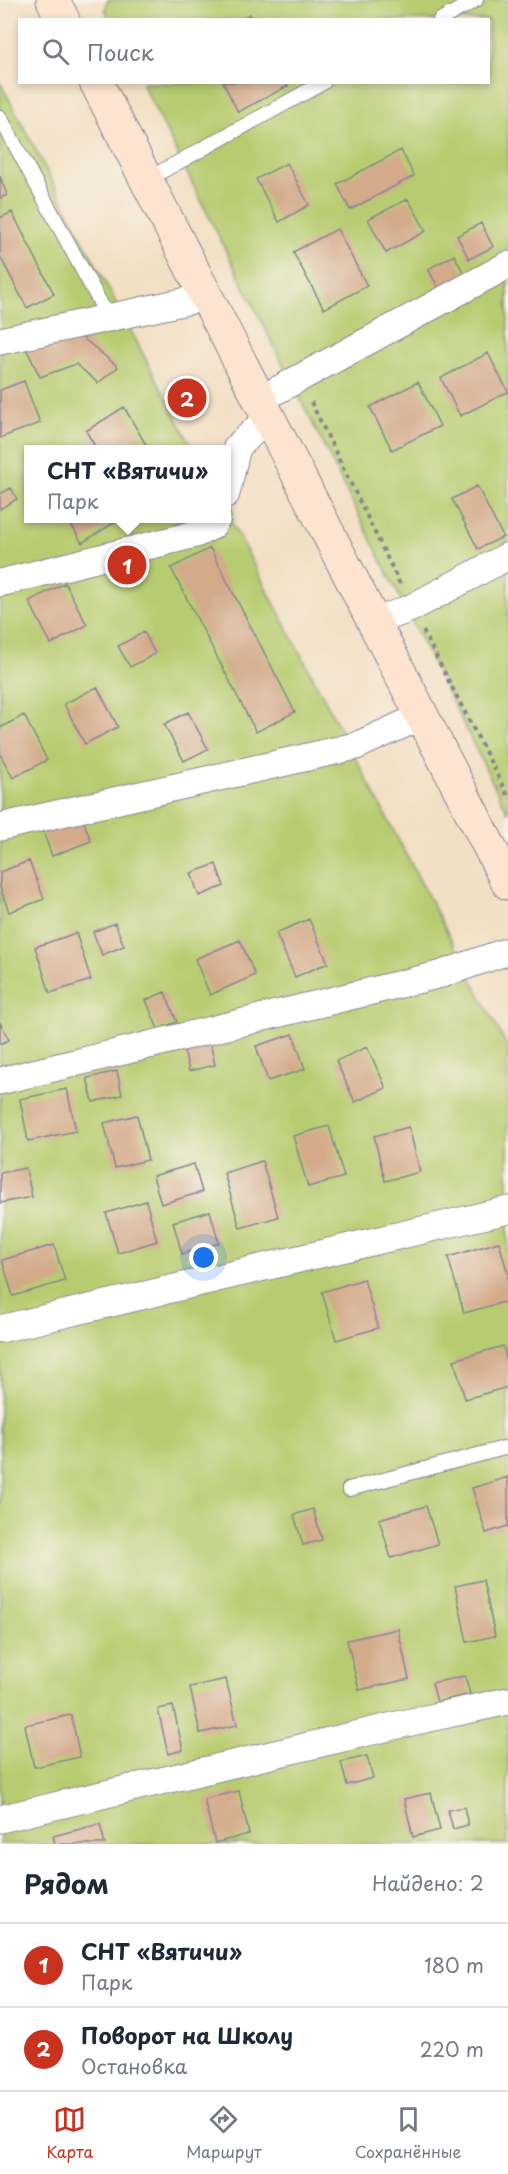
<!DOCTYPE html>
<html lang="ru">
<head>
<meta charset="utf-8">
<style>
	:root { --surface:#fff; --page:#f6f6f7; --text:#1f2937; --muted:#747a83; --line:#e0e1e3; --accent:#c8321e }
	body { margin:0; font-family:"Playpen Sans",sans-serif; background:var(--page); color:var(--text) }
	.you { position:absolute; left:204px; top:1258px; width:21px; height:21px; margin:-15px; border:4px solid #fff; border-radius:50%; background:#1a73e8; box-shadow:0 0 0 9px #1a73e833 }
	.badge { display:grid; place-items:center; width:39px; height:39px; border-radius:50%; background:var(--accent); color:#fff; font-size:20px; font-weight:700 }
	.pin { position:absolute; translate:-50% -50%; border:3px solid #fff; box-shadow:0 2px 6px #0006 }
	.popup { position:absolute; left:24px; top:445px; width:207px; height:78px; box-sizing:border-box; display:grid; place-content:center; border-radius:0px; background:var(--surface); filter:drop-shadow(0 2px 4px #0005); font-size:20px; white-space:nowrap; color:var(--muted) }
	.popup b { font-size:22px; color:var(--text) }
	.popup::after { content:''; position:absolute; left:50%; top:100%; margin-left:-12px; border:12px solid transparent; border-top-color:var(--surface) }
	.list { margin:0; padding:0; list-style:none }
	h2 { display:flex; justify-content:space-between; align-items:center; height:78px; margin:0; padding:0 24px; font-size:26px }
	h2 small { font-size:20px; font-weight:400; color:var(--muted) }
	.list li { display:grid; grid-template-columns:39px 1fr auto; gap:18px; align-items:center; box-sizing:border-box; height:84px; padding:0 24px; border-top:2px solid var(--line) }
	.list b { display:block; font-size:22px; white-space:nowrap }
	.list p { margin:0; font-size:20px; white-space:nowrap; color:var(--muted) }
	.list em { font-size:20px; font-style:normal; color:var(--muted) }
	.icon { flex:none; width:33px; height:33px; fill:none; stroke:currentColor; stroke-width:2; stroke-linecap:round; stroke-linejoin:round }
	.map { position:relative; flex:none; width:508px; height:1844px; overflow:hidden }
	.search { position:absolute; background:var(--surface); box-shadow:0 3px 9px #0003; left:18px; right:18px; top:18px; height:66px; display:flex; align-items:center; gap:15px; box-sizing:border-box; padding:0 21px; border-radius:0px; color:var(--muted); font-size:22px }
	.sheet { height:246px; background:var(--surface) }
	nav { display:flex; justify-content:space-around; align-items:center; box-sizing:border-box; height:84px; border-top:2px solid var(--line); background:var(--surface); font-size:16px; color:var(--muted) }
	nav a { display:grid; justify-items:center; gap:3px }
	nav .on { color:var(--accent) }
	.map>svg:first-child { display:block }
	.green { fill:#b7cc70; stroke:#697e67; stroke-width:1.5 }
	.building { fill:#d3aa8a }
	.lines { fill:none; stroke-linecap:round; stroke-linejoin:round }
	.lane-casing { stroke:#878790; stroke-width:16 }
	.street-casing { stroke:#878790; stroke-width:29 }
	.secondary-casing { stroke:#878790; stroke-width:35 }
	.path { stroke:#878790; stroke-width:4; stroke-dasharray:4.5 4.5; stroke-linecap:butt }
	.lane { stroke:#fff; stroke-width:14 }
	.street { stroke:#fff; stroke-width:27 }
	.secondary { stroke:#fde4d1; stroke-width:33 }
</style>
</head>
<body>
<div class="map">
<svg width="508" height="1844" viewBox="0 0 508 1844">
	<rect width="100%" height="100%" fill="#f7f3e8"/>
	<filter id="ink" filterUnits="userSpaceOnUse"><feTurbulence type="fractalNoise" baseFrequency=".0167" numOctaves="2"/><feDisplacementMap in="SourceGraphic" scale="12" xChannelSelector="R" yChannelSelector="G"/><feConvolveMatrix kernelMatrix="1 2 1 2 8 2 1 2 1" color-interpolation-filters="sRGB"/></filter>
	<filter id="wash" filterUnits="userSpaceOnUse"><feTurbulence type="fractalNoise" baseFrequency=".008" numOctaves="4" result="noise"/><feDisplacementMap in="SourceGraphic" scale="24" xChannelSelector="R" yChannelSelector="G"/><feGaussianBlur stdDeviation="1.35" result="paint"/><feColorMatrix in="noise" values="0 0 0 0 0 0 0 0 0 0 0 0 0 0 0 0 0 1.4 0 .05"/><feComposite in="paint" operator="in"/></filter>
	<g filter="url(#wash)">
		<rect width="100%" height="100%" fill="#f3dfc3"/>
		<!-- green -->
		<path class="green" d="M108 0H508V813L142 83 488 82V20H110L105 9Z
			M0 82 193 449 28 450V518H226V512L508 1048V1844H0Z"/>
		<g id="blocks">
			<!-- building -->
			<path class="building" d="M250 14 253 20H239Z
				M223 82H286L288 86 238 112Z
				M401 150 414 176 350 210 337 184Z
				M287 163 309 205 279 222 256 179Z
				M0 176 7 195 0 198Z
				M408 199 426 231 386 253 368 219Z
				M12 212 54 294 27 308 0 256V218Z
				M481 223 493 247 469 259 457 236Z
				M337 229 367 286 324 309 293 252Z
				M454 255 468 281 442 294 428 269Z
				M83 338 118 367 98 383 76 364 40 377 23 342Z
				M488 353 508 392 460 416 441 378Z
				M24 381 40 423 0 438V390Z
				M418 382 440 426 392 450 370 407Z
				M124 407 149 450H97L86 431Z
				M477 486 503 537 478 549 452 499Z
				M11 488 17 499 0 509V494Z
				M67 518H113L115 522 82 543Z
				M210 548 295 712 256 732 171 568Z
				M65 583 87 625 51 644 29 601Z
				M144 632 155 654 130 667 118 646Z
				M97 687 118 727 85 744 64 704Z
				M188 712 208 749 184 761 164 724Z
				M24 715 47 760 13 778 0 754V728Z
				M80 811 91 841 52 856 41 826Z
				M29 861 44 899 9 912 0 887V872Z
				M216 864 224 886 199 896 191 873Z
				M309 919 328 963 295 977 276 933Z
				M115 923 124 946 102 955 93 932Z
				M76 933 91 980 50 993 35 947Z
				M240 940 255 975 210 995 195 959Z
				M165 992 177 1022 158 1029 146 1000Z
				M0 1022 9 1040 0 1044Z
				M293 1034 305 1069 268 1081 256 1046Z
				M210 1041 215 1065 189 1071 183 1047Z
				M367 1047 386 1088 355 1102 336 1061Z
				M117 1071 122 1095 93 1102 87 1078Z
				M67 1089 76 1131 28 1141 20 1099Z
				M137 1115 148 1160 115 1168 104 1123Z
				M329 1126 344 1177 308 1187 293 1136Z
				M409 1127 420 1172 385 1181 374 1136Z
				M262 1161 278 1217 240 1228 224 1173Z
				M194 1164 202 1192 161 1204 153 1176Z
				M26 1168 32 1197 0 1203V1173Z
				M146 1201 157 1241 118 1253 106 1213Z
				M210 1211 219 1243 182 1254 173 1222Z
				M499 1242 508 1274V1301L464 1313 448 1257Z
				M54 1245 65 1281 13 1296 2 1260Z
				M364 1279 378 1328 336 1340 322 1292Z
				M503 1346 508 1365V1387L465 1399 454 1360Z
				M508 1477V1526L486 1533 472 1488Z
				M426 1506 438 1544 391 1558 379 1519Z
				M313 1509 322 1540 303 1545 294 1515Z
				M483 1580 495 1636 467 1642 455 1586Z
				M398 1629 409 1679 359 1690 347 1640Z
				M465 1676 470 1694 437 1702 432 1683Z
				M226 1679 237 1725 200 1733 190 1687Z
				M173 1706 183 1750 168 1754 158 1709Z
				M71 1715 80 1757 34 1767 25 1725Z
				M367 1756 373 1778 347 1785 341 1762Z
				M239 1791 249 1834 215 1843 204 1799Z
				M431 1793 440 1830 413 1837 404 1799Z
				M464 1807 468 1825 453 1829 448 1810Z
				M100 1824 105 1844H55L53 1836Z"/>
		</g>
	</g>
	<g filter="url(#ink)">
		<use href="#blocks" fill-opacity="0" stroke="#878790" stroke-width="1.5"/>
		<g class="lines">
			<!-- lane casing -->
			<g class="lane-casing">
				<path id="lane" d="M440 20 476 0
					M0 117 109 319
					M146 180 324 82
					M349 1489 508 1447"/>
			</g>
			<!-- street casing -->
			<g class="street-casing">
				<path id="street" d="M0 341 206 297
					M259 400 508 265
					M226 494 237 447 268 418
					M0 583 196 534 212 526 217 518
					M374 622 411 608 508 556
					M0 827 356 746 422 716
					M0 1081 442 974 508 951
					M0 1329 508 1210
					M0 1819 402 1724 508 1701"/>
			</g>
			<!-- secondary casing -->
			<g class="secondary-casing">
				<path id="secondary" d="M53 0 63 20
					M96 82 508 883"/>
			</g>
			<!-- path -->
			<path class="path" d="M311 402 400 584
				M423 631 508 796"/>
			<!-- lane -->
			<use href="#lane" class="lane"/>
			<!-- street -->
			<use href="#street" class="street"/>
			<!-- secondary -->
			<use href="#secondary" class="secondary"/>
		</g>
	</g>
</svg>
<div class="you"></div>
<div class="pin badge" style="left:127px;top:565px">1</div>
<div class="popup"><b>СНТ «Вятичи»</b>Парк</div>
<div class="pin badge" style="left:187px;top:398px">2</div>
<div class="search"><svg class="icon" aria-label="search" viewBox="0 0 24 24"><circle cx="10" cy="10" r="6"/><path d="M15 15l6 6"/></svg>Поиск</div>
</div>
<section class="sheet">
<h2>Рядом<small>Найдено: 2</small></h2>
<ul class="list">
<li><span class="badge">1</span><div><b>СНТ «Вятичи»</b><p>Парк</p></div><em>180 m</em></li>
<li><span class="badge">2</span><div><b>Поворот на Школу</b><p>Остановка</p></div><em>220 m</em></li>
</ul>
</section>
<nav>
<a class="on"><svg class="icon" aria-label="map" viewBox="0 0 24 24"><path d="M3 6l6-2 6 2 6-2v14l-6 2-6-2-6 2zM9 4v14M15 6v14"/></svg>Карта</a>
<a><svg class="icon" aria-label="directions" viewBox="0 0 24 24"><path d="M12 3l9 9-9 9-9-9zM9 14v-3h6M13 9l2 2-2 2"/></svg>Маршрут</a>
<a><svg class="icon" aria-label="saved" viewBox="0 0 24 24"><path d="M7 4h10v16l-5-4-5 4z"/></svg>Сохранённые</a>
</nav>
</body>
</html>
